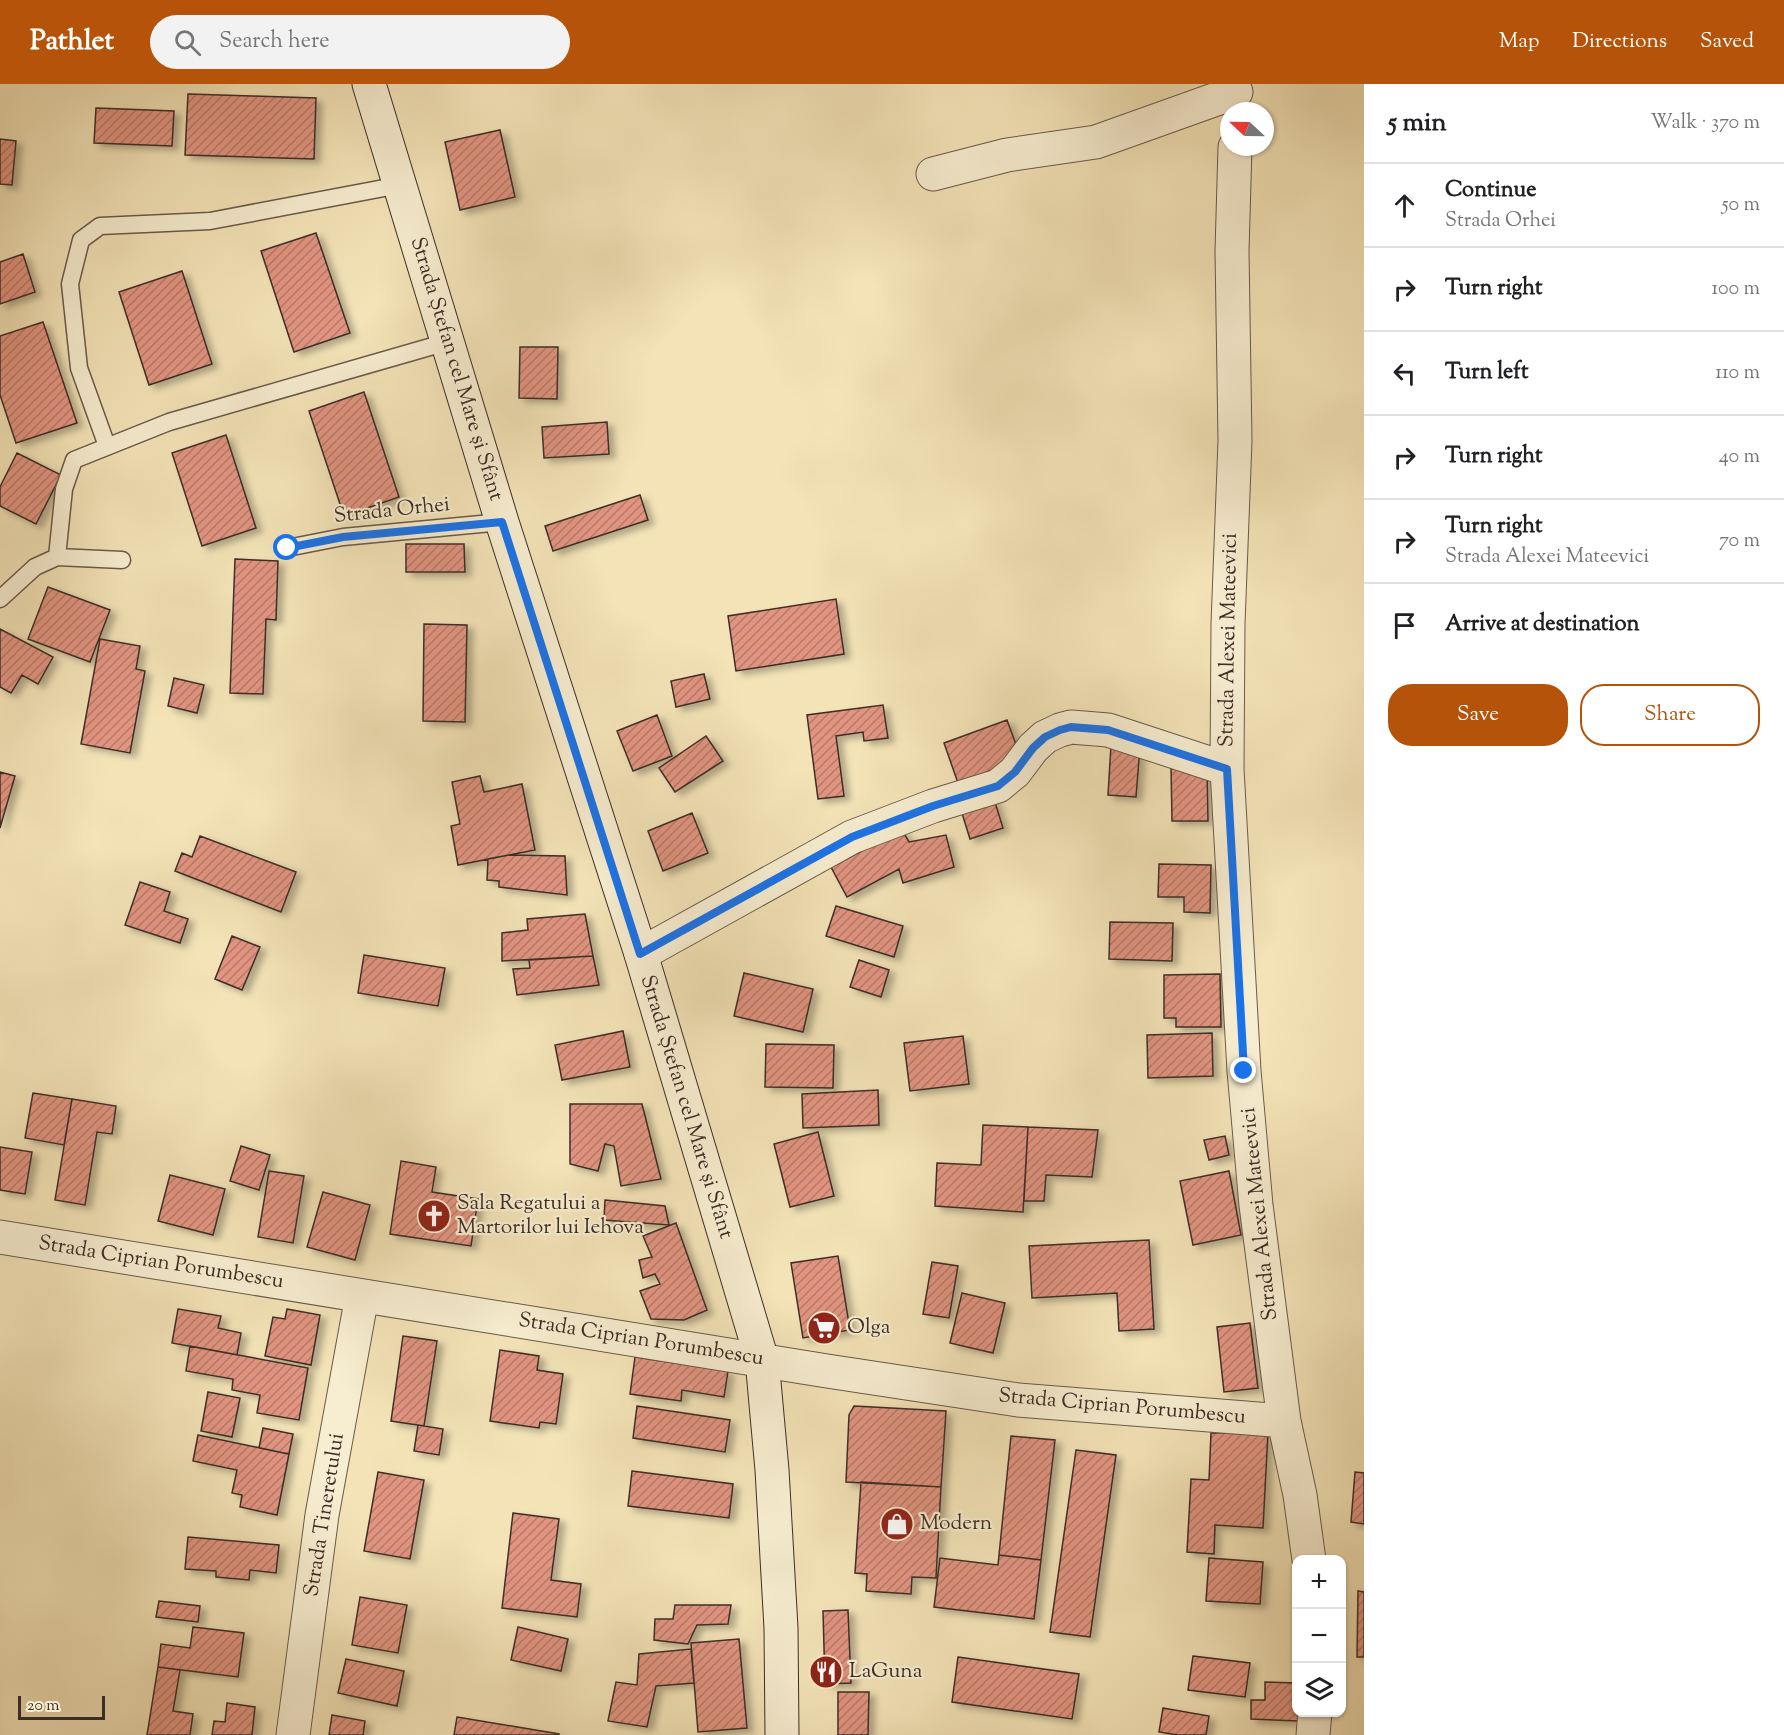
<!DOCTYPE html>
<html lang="en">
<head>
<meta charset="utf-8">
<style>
	:root { --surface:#fff; --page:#f2f2f2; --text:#202124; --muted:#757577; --line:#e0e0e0; --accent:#b45309 }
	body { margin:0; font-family:"Sorts Mill Goudy",serif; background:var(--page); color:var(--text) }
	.controls { position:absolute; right:18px; bottom:18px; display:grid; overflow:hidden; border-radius:12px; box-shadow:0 2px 4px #0004 }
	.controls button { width:54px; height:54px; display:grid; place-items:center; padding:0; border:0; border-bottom:2px solid var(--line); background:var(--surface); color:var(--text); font:30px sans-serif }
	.compass { position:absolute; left:1220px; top:18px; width:54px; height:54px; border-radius:50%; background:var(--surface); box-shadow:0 2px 4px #0004; rotate:292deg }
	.scale { position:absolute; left:18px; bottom:15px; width:87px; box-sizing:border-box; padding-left:6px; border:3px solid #3d2d27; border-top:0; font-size:16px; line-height:21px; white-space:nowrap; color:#3d2d27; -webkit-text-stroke:4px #f7edd0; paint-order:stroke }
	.stop { position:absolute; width:18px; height:18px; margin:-14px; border:4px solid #1a73e8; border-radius:50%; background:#fff }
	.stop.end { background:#1a73e8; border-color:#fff; box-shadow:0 2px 6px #0008 }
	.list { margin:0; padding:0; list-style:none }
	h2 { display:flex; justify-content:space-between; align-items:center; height:78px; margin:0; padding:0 24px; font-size:26px }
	h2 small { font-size:20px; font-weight:400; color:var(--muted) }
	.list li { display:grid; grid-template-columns:39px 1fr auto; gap:18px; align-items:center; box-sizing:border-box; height:84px; padding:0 24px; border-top:2px solid var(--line) }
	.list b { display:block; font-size:22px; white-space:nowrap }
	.list p { margin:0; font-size:20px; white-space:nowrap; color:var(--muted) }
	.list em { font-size:20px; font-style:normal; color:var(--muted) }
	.actions { display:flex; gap:12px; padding:18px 24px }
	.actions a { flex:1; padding:14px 0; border:2px solid var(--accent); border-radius:24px; text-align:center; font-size:21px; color:var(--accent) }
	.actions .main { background:var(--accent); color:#fff }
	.icon { flex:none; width:33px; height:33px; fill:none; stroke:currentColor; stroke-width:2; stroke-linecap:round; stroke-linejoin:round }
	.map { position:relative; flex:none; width:1364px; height:1651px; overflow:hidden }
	header { display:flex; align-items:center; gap:36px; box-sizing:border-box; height:84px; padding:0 30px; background:var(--accent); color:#fff }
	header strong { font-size:28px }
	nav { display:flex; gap:33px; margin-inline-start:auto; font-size:21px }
	.search { width:420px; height:54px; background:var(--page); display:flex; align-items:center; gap:15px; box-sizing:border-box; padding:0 21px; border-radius:33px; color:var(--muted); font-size:22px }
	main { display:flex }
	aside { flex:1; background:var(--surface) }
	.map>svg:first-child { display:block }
	.building { fill:url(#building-hatch); stroke:#3d2d27; stroke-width:1.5; filter:url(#shadow) }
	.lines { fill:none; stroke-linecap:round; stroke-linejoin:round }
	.lane-casing { stroke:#6a5a4b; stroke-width:19 }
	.street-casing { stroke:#6a5a4b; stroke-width:35 }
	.secondary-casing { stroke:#3d2d27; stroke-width:35 }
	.lane { stroke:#f7edd0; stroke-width:16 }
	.street { stroke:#f7edd0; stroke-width:33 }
	.secondary { stroke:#f7edd0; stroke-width:33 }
	.route { stroke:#1a73e8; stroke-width:8 }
	.labels { text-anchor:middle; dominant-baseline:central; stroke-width:4.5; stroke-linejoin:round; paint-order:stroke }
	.street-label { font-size:21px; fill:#3d2d27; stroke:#f7edd0 }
	.poi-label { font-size:21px; fill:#3d2d27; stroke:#f7edd0; text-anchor:start }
</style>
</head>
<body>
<header>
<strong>Pathlet</strong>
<div class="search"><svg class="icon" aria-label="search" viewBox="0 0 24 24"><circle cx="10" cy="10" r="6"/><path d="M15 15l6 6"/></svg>Search here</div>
<nav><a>Map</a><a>Directions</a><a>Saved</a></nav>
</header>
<main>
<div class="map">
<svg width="1364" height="1651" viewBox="0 0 1364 1651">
	<defs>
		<pattern id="building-hatch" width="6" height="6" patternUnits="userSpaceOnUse" patternTransform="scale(1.5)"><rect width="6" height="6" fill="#e19480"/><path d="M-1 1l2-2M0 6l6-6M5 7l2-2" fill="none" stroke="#b87969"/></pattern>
		<filter id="shadow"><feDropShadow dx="6" dy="4" stdDeviation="3" flood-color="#0004"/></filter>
	</defs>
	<rect width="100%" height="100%" fill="#f3e3b7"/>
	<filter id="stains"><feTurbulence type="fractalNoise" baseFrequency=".00333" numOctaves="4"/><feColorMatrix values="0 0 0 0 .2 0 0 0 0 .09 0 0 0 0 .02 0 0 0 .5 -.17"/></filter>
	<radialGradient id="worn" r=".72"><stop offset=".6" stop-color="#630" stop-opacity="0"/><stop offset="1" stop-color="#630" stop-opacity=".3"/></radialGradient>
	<!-- building -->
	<path class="building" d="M188 10 316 14 314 75 185 71Z
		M96 24 174 27 172 62 94 59Z
		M500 46 515 113 460 126 445 58Z
		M0 55 16 57 12 101 0 100Z
		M316 149 350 249 294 268 261 167Z
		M23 170 35 208 0 220V178Z
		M182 187 212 280 149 301 119 208Z
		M43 238 77 339 16 359 0 311V252Z
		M520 263H558L557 315 519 314Z
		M364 308 399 413 344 432 309 327Z
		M607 338 609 370 544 374 542 343Z
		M226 351 256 444 202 462 172 369Z
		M17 369 61 391 36 440 0 422V403Z
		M640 411 648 436 553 467 545 442Z
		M406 460H464L465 488H406Z
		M235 475 278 477 276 536 266 535 263 610 230 609Z
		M48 503 110 526 90 578 28 555Z
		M836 515 844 570 736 587 728 532Z
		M424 540 467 541 465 638 423 637Z
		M0 545 53 573 38 600 22 591 11 609 0 603Z
		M100 555 140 562 136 585 145 587 130 669 81 660Z
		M704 590 710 615 676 623 671 597Z
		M174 594 204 601 197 629 168 622Z
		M883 621 888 654 864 657 863 648 836 652 844 712 818 715 807 631Z
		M657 631 672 672 633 687 617 647Z
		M1007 636 1018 666 1001 683 958 699 944 659Z
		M706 652 723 677 675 708 659 684Z
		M1111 661 1140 663 1136 713 1108 711Z
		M1171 683H1207L1208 737H1172Z
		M0 688 15 692 0 744Z
		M480 692 484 708 522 700 535 766 458 781 451 742 460 740 452 698Z
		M994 715 1003 744 970 755 961 726Z
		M692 729 708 769 663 787 648 747Z
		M902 746 909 758 946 751 954 783 903 799 899 785 847 813 831 783Z
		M200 752 296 788 281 828 175 787 182 769 192 773Z
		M509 771 565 772 567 811 499 803V797L487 796 488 775Z
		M1159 780 1211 781 1210 829 1184 828V813H1158Z
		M140 798 170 808 164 827 188 835 180 859 125 841Z
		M836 822 903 842 894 873 826 852Z
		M585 830 593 872 502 877V849L528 846 527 835Z
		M1110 838 1173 839 1172 877 1109 875Z
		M232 852 260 863 242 906 215 895Z
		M364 871 445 884 438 922 358 909Z
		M593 872 599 901 517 911 513 885 530 884 529 876Z
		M859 876 889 886 881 913 850 903Z
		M744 889 813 905 803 948 734 932Z
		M1220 890 1221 943H1176V934H1164V891Z
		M623 947 630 983 562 996 555 961Z
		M1212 949 1213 992 1148 994 1147 951Z
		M963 952 969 1000 910 1007 904 959Z
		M766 960 834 961 833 1004 765 1003Z
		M878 1006 879 1041 803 1044 802 1010Z
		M33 1009 72 1015 64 1061 25 1054Z
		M72 1015 116 1022 112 1050 97 1048 85 1121 55 1116Z
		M570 1020H642L661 1095 621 1102 614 1062 605 1060 598 1087 570 1080Z
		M983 1041 1028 1043 1023 1128 935 1122 937 1079 981 1081Z
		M1028 1043 1098 1046 1092 1093 1046 1091 1044 1117H1024Z
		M818 1048 834 1112 790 1123 774 1060Z
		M1225 1052 1229 1071 1209 1076 1204 1056Z
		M241 1062 270 1071 259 1106 230 1097Z
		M0 1063 32 1068 25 1110 0 1106Z
		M401 1077 436 1083 432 1108 478 1115 471 1162 390 1150Z
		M269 1087 304 1092 293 1159 258 1153Z
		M1229 1087 1241 1151 1193 1161 1180 1097Z
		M170 1091 225 1105 213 1151 158 1137Z
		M323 1108 370 1121 355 1176 307 1163Z
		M605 1116 665 1122 669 1141 604 1136Z
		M676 1139 707 1226 684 1236 651 1235 640 1207 660 1200 655 1190 643 1194 639 1176 652 1173 643 1152Z
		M1149 1156 1154 1245 1119 1247 1117 1209 1032 1214 1029 1162Z
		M838 1172 850 1246 803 1254 791 1179Z
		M932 1178 958 1182 949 1234 923 1230Z
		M962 1209 1005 1219 993 1269 950 1259Z
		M178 1225 221 1232 218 1244 241 1249 237 1271 172 1259Z
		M287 1225 320 1231 311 1281 265 1272 273 1233 285 1235Z
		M1250 1239 1258 1304 1224 1308 1217 1243Z
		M403 1252 437 1257 424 1342 391 1337Z
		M190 1262 308 1284 299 1336 257 1329 260 1311 232 1306 233 1295 186 1287Z
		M500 1266 539 1272 537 1286 563 1290 556 1340 540 1338 539 1344 490 1337Z
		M635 1273 728 1287 724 1313 682 1306 681 1317 630 1310Z
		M208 1308 240 1314 232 1353 201 1347Z
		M637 1322 730 1336 725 1368 633 1354Z
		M854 1322 946 1327 941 1403 846 1398 849 1331Z
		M418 1341 443 1345 439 1371 414 1367Z
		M263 1344 293 1350 289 1370 259 1364Z
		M1268 1348 1263 1444 1215 1441 1214 1470 1187 1468 1191 1395 1209 1396 1211 1349Z
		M198 1351 289 1370 277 1431 240 1423 242 1411 232 1409 237 1386 193 1377Z
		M1011 1352 1055 1356 1041 1476 999 1471Z
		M1076 1366 1116 1371 1090 1553 1050 1548Z
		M632 1387 733 1400 729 1434 628 1422Z
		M378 1388 424 1396 410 1475 364 1467Z
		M1355 1388 1364 1389V1440L1351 1438Z
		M861 1398 941 1403 936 1494 912 1493 911 1510 866 1507 867 1490 855 1489Z
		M513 1429 559 1435 551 1496 581 1500 577 1533 502 1524Z
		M188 1453 279 1461 276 1489 250 1486 249 1496 216 1493V1487L185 1485Z
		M999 1471 1041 1476 1034 1535 934 1523 940 1474 998 1481Z
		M1209 1474 1263 1478 1260 1520 1206 1517Z
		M1358 1507 1364 1508V1573H1357Z
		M360 1513 407 1521 398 1569 352 1561Z
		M159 1517 200 1522 198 1538 156 1533Z
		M675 1521H731L728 1540 697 1541 688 1560 654 1556 655 1535H673Z
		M848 1526 851 1599 825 1600 823 1527Z
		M193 1543 244 1549 238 1593 158 1583 161 1560 190 1564Z
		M518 1543 568 1555 561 1587 511 1576Z
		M739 1555 747 1644 698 1648 691 1559Z
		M691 1565 694 1599 656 1602 647 1643 608 1637 616 1598 637 1601 639 1570Z
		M1193 1572 1250 1579 1245 1613 1188 1606Z
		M958 1573 1079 1590 1072 1635 952 1618Z
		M346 1575 404 1587 397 1622 338 1609Z
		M158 1583 180 1586 173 1627 193 1630 190 1651H147Z
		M1265 1598 1296 1599 1298 1637 1251 1635V1616H1265Z
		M838 1608H869L868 1651H838Z
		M227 1619 255 1623 252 1651H212L214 1637 225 1638Z
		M1163 1624 1209 1632 1206 1651H1178L1159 1648Z
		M332 1631 365 1637 363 1651H329Z
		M457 1633 559 1650V1651H454Z"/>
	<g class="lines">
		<!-- lane casing -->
		<g class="lane-casing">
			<path id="lane" d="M107 362 79 284 70 200 81 156 100 142 210 137 400 101
				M287 464 343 453 502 438
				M57 473 64 405 74 376 169 338 447 258
				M0 515 35 483 57 473 122 476"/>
		</g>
		<!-- street casing -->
		<g class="street-casing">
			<path id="street" d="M1235 63 1232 167 1235 357 1228 540 1227 685 1244 987 1256 1121 1284 1337 1300 1411 1309 1476
				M933 90 1007 71 1096 58 1236 8
				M641 870 852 753 933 722 998 702 1015 688 1033 664 1045 653 1060 646 1071 643 1108 646 1227 685
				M0 1153 827 1287 1018 1316 1284 1337
				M293 1651 322 1431 362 1212
				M1313 1651 1315 1628"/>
		</g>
		<!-- secondary casing -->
		<g class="secondary-casing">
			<path id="secondary" d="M369 0 502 438 641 870 762 1276 772 1386 781 1544 782 1651"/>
		</g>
		<!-- lane -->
		<use href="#lane" class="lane"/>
		<!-- street -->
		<use href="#street" class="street"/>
		<!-- secondary -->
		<use href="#secondary" class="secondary"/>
	</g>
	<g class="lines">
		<!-- route -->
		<path class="route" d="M287 464 343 453 502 438 640 870 852 753 933 722 998 702 1015 688 1033 664 1045 653 1060 646 1071 643 1108 646 1227 685 1244 987"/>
	</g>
	<!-- icons -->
	<defs>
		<g id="church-disc" transform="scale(1.725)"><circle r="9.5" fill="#8f2418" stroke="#f7edd0"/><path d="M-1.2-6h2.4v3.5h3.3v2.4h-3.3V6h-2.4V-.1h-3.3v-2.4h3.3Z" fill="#fff"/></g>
		<g id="supermarket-disc" transform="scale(1.725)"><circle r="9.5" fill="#8f2418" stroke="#f7edd0"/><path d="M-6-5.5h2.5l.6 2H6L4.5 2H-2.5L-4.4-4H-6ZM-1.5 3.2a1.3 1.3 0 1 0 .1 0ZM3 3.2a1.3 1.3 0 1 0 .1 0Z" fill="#fff"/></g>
		<g id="shop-disc" transform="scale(1.725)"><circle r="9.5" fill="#8f2418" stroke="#f7edd0"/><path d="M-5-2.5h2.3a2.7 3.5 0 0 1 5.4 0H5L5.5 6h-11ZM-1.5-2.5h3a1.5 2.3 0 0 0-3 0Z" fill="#fff"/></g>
		<g id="restaurant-disc" transform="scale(1.725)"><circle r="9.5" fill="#8f2418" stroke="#f7edd0"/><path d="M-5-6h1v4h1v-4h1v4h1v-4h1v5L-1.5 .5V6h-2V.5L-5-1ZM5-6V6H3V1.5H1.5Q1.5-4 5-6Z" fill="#fff"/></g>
	</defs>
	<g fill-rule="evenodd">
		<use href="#church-disc" x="434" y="1132"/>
		<use href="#supermarket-disc" x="824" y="1244"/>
		<use href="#shop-disc" x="897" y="1440"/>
		<use href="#restaurant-disc" x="826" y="1588"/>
	</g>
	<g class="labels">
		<!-- street labels -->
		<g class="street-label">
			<text transform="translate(456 285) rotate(73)">Strada Ștefan cel Mare și Sfânt</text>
			<text transform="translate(392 427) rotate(-6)">Strada Orhei</text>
			<text transform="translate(1229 556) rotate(-89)">Strada Alexei Mateevici</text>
			<text transform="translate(686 1023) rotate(73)">Strada Ștefan cel Mare și Sfânt</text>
			<text transform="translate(1260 1130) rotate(-96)">Strada Alexei Mateevici</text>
			<text transform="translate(161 1179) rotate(9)">Strada Ciprian Porumbescu</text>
			<text transform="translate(641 1256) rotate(9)">Strada Ciprian Porumbescu</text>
			<text transform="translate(1122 1323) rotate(5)">Strada Ciprian Porumbescu</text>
			<text transform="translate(325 1431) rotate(-81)">Strada Tineretului</text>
		</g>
		<!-- poi labels -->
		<g class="poi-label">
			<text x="457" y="1120">Sala Regatului a<tspan x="457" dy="24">Martorilor lui Iehova</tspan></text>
			<text x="847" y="1244">Olga</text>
			<text x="920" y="1440">Modern</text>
			<text x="849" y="1588">LaGuna</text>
		</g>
	</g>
	<rect width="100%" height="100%" filter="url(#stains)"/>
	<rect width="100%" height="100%" fill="url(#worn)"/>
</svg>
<div class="controls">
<button>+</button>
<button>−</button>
<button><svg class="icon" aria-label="layers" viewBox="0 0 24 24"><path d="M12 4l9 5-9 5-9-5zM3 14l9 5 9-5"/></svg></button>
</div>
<svg class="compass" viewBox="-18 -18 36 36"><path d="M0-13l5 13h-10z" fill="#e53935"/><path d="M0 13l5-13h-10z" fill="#757577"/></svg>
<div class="scale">20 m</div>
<div class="stop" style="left:287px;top:464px"></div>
<div class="stop end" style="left:1244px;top:987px"></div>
</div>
<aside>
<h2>5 min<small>Walk · 370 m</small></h2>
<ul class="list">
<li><svg class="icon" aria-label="ahead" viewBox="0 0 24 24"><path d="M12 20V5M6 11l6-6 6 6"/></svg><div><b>Continue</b><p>Strada Orhei</p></div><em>50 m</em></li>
<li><svg class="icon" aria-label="right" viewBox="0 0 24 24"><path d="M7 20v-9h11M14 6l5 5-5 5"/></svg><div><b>Turn right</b></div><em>100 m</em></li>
<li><svg class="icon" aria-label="left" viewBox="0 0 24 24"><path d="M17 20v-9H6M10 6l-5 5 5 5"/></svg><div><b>Turn left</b></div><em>110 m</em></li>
<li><svg class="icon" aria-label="right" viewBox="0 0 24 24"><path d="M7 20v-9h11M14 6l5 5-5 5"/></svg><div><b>Turn right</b></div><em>40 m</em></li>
<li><svg class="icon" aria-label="right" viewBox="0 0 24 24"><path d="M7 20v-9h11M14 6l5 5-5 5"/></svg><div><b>Turn right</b><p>Strada Alexei Mateevici</p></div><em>70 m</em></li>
<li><svg class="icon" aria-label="arrive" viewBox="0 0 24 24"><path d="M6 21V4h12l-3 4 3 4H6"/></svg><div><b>Arrive at destination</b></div></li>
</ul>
<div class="actions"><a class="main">Save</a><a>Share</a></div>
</aside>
</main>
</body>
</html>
